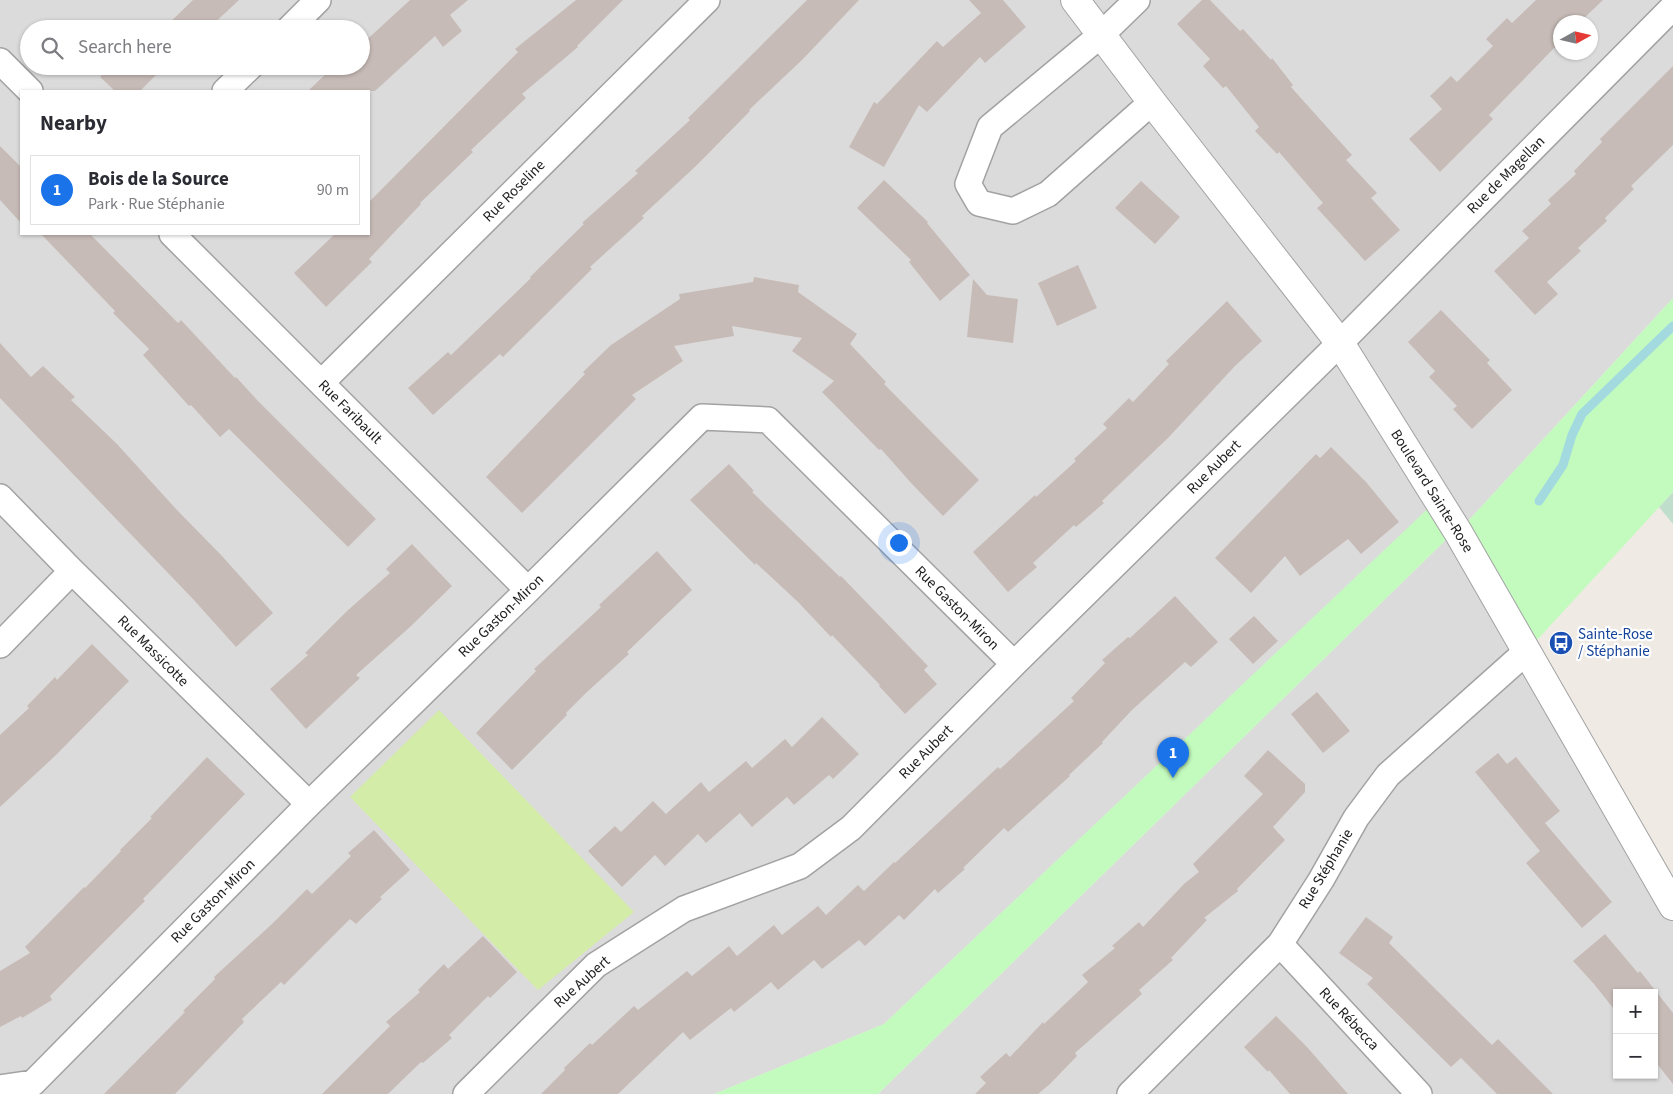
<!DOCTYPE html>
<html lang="en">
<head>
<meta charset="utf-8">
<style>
	:root { --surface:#fff; --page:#f7f7f7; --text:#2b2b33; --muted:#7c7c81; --line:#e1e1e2; --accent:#1a73e8 }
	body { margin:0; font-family:"Source Sans 3",sans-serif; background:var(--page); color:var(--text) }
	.controls { position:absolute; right:15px; bottom:15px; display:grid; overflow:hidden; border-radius:0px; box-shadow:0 1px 4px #0004 }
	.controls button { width:45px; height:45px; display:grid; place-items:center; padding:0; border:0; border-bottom:1px solid var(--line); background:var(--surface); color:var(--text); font:25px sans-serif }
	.compass { position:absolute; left:1553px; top:15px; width:45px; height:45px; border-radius:50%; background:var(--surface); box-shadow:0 1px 4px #0004; rotate:82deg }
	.you { position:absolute; left:898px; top:542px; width:18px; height:18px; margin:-12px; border:4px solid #fff; border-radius:50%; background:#1a73e8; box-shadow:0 0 0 8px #1a73e833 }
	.badge { display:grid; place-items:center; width:32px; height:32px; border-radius:50%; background:var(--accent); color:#fff; font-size:16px; font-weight:700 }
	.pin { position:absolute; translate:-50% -41px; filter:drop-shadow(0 1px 2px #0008) }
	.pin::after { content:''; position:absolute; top:26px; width:18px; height:15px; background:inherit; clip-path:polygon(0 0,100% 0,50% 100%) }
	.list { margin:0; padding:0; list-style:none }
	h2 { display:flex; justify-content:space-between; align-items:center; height:65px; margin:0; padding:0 20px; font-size:21px }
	h2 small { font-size:16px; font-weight:400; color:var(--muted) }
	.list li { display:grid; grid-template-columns:32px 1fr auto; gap:15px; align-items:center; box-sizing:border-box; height:70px; margin:0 10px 10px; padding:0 10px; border:1px solid var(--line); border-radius:0px }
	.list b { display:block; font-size:19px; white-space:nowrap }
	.list p { margin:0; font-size:16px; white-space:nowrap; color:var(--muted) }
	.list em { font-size:16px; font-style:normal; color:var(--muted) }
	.icon { flex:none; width:28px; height:28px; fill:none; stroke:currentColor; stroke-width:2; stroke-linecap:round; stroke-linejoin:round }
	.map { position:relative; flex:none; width:1673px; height:1094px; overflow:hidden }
	.search { position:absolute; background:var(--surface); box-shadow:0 1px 4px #0004; left:20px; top:20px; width:350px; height:55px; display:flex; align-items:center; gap:12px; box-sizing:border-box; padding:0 18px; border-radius:28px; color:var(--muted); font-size:19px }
	.panel { position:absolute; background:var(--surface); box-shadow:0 1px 4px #0004; left:20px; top:90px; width:350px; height:145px; border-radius:0px }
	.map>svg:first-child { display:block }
	.residential { fill:#dcdbdb; fill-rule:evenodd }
	.grass { fill:#d3eca7 }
	.wetland { fill:#c0decc }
	.park { fill:#c3fbbf }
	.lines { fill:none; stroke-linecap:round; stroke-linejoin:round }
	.stream { stroke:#a2dadf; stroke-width:9 }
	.building { fill:#c7bbb7 }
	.minor-casing { stroke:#a2a2a2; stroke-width:28 }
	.tertiary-casing { stroke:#a2a2a2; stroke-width:30 }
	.minor { stroke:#fff; stroke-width:25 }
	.tertiary { stroke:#fff; stroke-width:28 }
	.labels { text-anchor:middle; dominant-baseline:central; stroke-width:4.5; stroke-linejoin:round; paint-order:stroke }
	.street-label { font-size:15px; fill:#1e1e1e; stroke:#fff }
	.transit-label { font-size:15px; fill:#164399; stroke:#fff; text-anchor:start }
</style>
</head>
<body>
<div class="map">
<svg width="1673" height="1094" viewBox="0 0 1673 1094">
	<rect width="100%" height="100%" fill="#efeae4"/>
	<!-- residential -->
	<path class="residential" d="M0 0H1673V298L1458 532 1436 502 884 1024 714 1094H0ZM1560 22H1590V52H1560ZM29 29H361V66H29ZM21 91H369V234H21Z
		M1455 531 1673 902V1094H878ZM1617 993H1654V1075H1617Z"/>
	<!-- grass -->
	<path class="grass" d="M439 710 634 912 538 990 350 797Z"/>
	<!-- wetland -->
	<path class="wetland" d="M1673 492V524L1659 507Z"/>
	<!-- park -->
	<path class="park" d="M1673 298V492L1527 651 1458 532Z
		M1436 501 1455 531 878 1094H714L884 1024Z"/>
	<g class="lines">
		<!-- stream -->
		<path class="stream" d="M1539 501 1563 465 1572 435 1582 414 1673 326"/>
	</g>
	<!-- building -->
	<path class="building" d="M193 0H239L208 29H163Z
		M410 0H468L450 15 462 31 443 47 435 36 375 91H308L334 66H361V45Z
		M576 0H623L577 46 578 47 522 94 526 98 471 150 473 152 420 203 421 204 369 259 372 262 326 307 294 273 335 234H369V202L518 52 515 49Z
		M807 0H859L803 59 749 110 750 111 697 165 642 216 644 218 590 267 592 269 503 357 500 354 433 415 408 388 448 352 451 355 531 278 530 277 584 224 582 223 638 173 635 171 690 120 688 118Z
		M969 0H1003L1026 27 985 63 980 57 927 112 919 105 884 167 849 147 874 102 877 104 937 41 943 47 981 13Z
		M1202 0H1210L1240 31 1243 29 1271 60 1272 58 1293 85 1291 87 1352 155 1346 160 1377 193 1371 198 1400 230 1365 261 1317 208 1323 203 1279 152 1277 154 1255 131 1259 127 1226 86 1223 88 1203 66 1210 59 1177 24Z
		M1536 0H1603L1580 22H1560V42L1489 115 1493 119 1440 172 1409 139 1442 109 1430 96 1451 76 1457 82 1493 46 1486 39 1507 18 1512 23Z
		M111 66H165L140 91H115L100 77Z
		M1673 66V145L1631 186 1634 189 1605 218 1607 221 1578 248 1581 251 1547 282 1558 294 1535 315 1494 271 1529 238 1522 231 1551 204 1548 200 1576 174 1574 171 1602 142 1600 139Z
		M0 146 21 167V223L0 200Z
		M884 180 928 222 927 223 970 275 940 301 909 262 911 260 857 208Z
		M1141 181 1180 217 1155 244 1115 208Z
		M41 234H90L178 323 181 320 235 378 236 377 258 401 376 519 348 547 229 429 220 437 191 405 189 406 143 355 149 349 113 313 115 311Z
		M1078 265 1097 308 1057 326 1038 283Z
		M754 277 799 285 798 292 857 334 850 344 886 382 884 384 979 480 943 516 912 484 881 449 879 450 822 392 834 381 792 351 802 338 732 326 734 336 674 346 683 361 632 395 636 399 522 513 486 477 585 374 583 372 611 345 680 299 679 294 753 282Z
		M973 279 987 295 1018 299 1013 343 967 337Z
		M1227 301 1262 341 1235 366 1168 438 1102 501 1104 503 1076 527 1074 525 1033 563 1037 567 1008 592 973 552 1035 495 1036 497 1076 461 1074 459 1107 428 1103 424 1129 398 1133 402 1169 364 1166 361Z
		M1441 310 1490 360 1487 363 1512 390 1472 429 1453 409 1457 406 1429 377 1435 371 1408 342Z
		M0 343 31 377 43 366 75 397 71 400 117 444 176 509 222 556 273 613 236 647 193 599 0 398Z
		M1331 447 1366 482 1399 522 1361 554 1348 539 1300 576 1285 556 1251 593 1215 558 1316 454 1320 458Z
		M729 464 754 491 752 492 840 577 841 576 928 666 924 670 937 684 905 714 879 686 880 685 832 635 831 637 798 602 756 563 755 565 690 500Z
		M412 544 452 586 410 627 356 675 360 678 306 729 270 689 308 655 305 653 347 611 390 573 386 569Z
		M657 551 692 590 627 652 629 654 588 691 566 713 567 715 512 770 476 733 536 671 534 669 601 607 599 605Z
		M1175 596 1218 642 1191 667 1185 662 1132 710 1102 742 1103 743 1069 775 1070 776 1008 832 1004 828 963 868 965 869 938 893 935 889 904 920 899 915 865 946 859 940 822 969 814 960 778 990 771 982 734 1012 731 1008 690 1040 683 1032 618 1094H541L565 1070 564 1068 590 1043 592 1045 634 1006 638 1010 687 971 692 976 729 946 737 956 774 925 782 935 818 906 826 915 858 885 864 891 894 862 895 863 998 767 1000 769 1074 701 1071 698 1105 663 1102 660 1128 637 1130 638Z
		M1254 616 1278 641 1253 664 1229 639Z
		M92 644 129 681 55 756 0 807V735L29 708 27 706 55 677 57 680Z
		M1317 692 1350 731 1323 753 1291 714Z
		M822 717 859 754 833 779 829 775 794 805 787 797 752 827 740 813 706 843 698 834 665 866 655 855 622 887 588 851 615 826 621 832 653 801 666 814 701 782 709 792 746 761 752 768 785 739 792 747Z
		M1268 750 1305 784V792L1273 827 1285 840 1237 889 1238 891 1204 918 1207 920 1171 958 1173 960 1139 990 1142 994 1075 1053 1077 1056 1050 1084 1038 1094H975L986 1083 980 1077 1006 1053 1010 1057 1043 1022 1044 1024 1088 982 1082 975 1115 948 1112 946 1139 922 1143 927 1185 883 1199 872 1193 864 1263 794 1244 776Z
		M1498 753 1507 764 1516 757 1560 811 1545 823 1612 902 1582 928 1526 863 1540 851 1475 772Z
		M207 757 245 794 143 899 145 901 50 996 52 1000 22 1018 21 1016 0 1027V971L30 953 25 947 84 887 85 888 121 851 120 850 152 818 150 817Z
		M374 830 410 870 380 897 382 899 356 924 350 919 284 985 281 982 242 1019 244 1022 175 1094H104L185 1012 183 1011 215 979 214 977 272 924 307 889 312 894 351 856 348 853Z
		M1366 917 1393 937 1389 943 1492 1045 1498 1039 1553 1094H1497L1461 1058 1451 1067 1367 984 1373 978 1339 953Z
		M1605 934 1638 973 1640 971 1673 1013V1084L1654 1060V993H1617V1013L1594 984 1573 961Z
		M483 936 517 972 490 998 488 996 449 1035 452 1038 423 1063 421 1062 388 1094H322L390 1026 386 1022 420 992 418 990 444 964 448 969Z
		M1276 1016 1307 1047 1348 1094H1290L1269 1070 1268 1072 1244 1047Z"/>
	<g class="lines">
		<!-- minor casing -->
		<g class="minor-casing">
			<path id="minor" d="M1137 0 1102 34 990 127 968 184 979 203 1013 211 1048 194 1152 102
				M289 29 318 0
				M0 61 30 91
				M225 91 251 66
				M172 234 528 590
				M321 383 707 0
				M0 497 72 571 309 804
				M0 645 72 571
				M1280 944 1419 1094
				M0 1088 33 1083 309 804 528 590 702 417 768 420 1014 664
				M466 1094 596 965 684 909 800 866 851 828 1014 664 1340 343 1673 7
				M1130 1094 1280 944 1321 880 1356 818 1388 775 1527 651"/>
		</g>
		<!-- tertiary casing -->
		<g class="tertiary-casing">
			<path id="tertiary" d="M1075 0 1152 102 1340 343 1458 532 1673 906"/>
		</g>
		<!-- minor -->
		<use href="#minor" class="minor"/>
		<!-- tertiary -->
		<use href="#tertiary" class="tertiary"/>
	</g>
	<!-- icons -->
	<defs>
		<g id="bus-disc" transform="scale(1.25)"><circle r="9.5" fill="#1a4fb4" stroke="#fff"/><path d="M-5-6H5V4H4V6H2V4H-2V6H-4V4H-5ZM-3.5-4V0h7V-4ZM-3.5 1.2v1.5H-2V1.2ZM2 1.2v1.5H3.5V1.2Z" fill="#fff"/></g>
	</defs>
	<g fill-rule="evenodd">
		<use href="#bus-disc" x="1561" y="643"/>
	</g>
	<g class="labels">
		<!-- street labels -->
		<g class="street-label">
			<text transform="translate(1506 175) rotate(-45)">Rue de Magellan</text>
			<text transform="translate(514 191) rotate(-45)">Rue Roseline</text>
			<text transform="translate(350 412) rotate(45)">Rue Faribault</text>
			<text transform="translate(1214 467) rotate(-45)">Rue Aubert</text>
			<text transform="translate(1432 491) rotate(58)">Boulevard Sainte-Rose</text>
			<text transform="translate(957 608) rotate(45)">Rue Gaston-Miron</text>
			<text transform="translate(501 616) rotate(-44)">Rue Gaston-Miron</text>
			<text transform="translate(153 651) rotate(45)">Rue Massicotte</text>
			<text transform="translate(926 752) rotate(-45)">Rue Aubert</text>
			<text transform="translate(1326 869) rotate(-59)">Rue Stéphanie</text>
			<text transform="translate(213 901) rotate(-45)">Rue Gaston-Miron</text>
			<text transform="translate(582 982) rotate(-42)">Rue Aubert</text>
			<text transform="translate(1349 1019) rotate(47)">Rue Rébecca</text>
		</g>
		<!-- transit labels -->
		<g class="transit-label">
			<text x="1578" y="634">Sainte-Rose<tspan x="1578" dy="17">/ Stéphanie</tspan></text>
		</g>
	</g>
</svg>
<div class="controls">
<button>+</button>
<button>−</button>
</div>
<svg class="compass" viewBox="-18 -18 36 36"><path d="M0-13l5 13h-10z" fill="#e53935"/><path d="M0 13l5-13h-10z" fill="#7c7c81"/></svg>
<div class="you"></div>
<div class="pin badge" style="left:1173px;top:778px">1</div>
<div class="search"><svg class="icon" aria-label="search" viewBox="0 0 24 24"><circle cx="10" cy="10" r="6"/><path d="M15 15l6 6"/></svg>Search here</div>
<section class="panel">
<h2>Nearby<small></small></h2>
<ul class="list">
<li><span class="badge">1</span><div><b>Bois de la Source</b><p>Park · Rue Stéphanie</p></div><em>90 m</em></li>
</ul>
</section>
</div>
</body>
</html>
